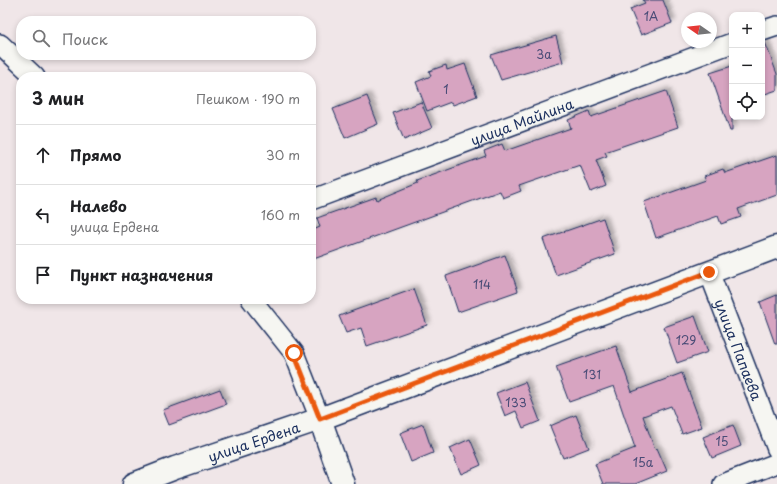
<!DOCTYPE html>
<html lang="ru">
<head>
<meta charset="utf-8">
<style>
	:root { --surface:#fff; --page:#f2f2f2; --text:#202124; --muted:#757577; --line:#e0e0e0 }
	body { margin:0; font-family:"Playpen Sans",sans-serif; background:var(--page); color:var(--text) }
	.controls { position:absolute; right:12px; top:12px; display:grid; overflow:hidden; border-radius:8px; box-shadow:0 2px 6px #0003 }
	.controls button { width:36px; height:36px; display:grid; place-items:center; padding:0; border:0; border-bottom:1px solid var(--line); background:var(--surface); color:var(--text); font:20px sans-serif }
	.compass { position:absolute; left:681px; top:12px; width:36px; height:36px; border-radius:50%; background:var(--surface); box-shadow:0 2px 6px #0003; rotate:284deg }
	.stop { position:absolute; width:12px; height:12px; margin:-9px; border:3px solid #ea580c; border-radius:50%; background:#fff }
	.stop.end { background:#ea580c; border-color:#fff; box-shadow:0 1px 4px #0008 }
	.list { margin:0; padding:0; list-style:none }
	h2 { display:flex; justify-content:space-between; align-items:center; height:52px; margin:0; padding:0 16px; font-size:17px }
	h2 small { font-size:13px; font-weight:400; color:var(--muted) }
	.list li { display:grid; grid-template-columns:26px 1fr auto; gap:12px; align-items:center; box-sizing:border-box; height:60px; padding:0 16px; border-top:1px solid var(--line) }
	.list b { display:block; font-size:15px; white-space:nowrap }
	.list p { margin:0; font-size:13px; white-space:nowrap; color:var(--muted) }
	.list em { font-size:13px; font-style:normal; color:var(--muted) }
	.icon { flex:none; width:22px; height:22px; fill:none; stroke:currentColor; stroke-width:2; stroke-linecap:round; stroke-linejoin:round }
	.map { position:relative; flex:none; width:777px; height:484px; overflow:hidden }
	.search { position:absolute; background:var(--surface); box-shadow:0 2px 6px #0003; left:16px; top:16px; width:300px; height:44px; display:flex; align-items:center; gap:10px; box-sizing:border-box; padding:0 14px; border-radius:16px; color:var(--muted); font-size:15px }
	.panel { position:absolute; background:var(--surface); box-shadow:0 2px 6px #0003; left:16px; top:72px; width:300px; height:232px; border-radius:16px }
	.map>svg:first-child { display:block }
	.building { fill:#d7a4c1; stroke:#1b2f5e; filter:url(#shadow) }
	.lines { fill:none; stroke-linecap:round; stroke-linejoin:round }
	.street-casing { stroke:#1b2f5e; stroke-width:22 }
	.secondary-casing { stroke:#1b2f5e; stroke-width:25 }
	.street { stroke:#f6f6f2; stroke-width:19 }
	.secondary { stroke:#f6f6f2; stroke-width:22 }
	.route { stroke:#ea580c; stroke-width:5 }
	.labels { text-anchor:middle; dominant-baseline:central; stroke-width:3; stroke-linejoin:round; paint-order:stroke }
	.number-label { font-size:12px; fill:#4a4c77 }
	.street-label { font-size:14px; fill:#1b2f5e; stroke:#f6f6f2 }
</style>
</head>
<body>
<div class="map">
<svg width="777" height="484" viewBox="0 0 777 484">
	<defs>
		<filter id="shadow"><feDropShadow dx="3.5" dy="-3.5" stdDeviation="2" flood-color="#0004"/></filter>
	</defs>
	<rect width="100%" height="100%" fill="#f0e6e8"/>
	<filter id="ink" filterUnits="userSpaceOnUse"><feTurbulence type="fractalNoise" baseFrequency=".025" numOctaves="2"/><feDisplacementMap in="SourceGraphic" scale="8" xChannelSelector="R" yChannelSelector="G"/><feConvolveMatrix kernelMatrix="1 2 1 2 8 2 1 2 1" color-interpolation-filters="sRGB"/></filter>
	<g filter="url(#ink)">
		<!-- building -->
		<path class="building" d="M643 0H663L672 23 641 35 630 9 645 3Z
			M556 36 563 62 501 80 491 55Z
			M765 42 777 74V90L762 95V42Z
			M465 64 477 96 453 105 451 102 427 111 416 82 431 76 429 71 446 65 447 70Z
			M732 66V131H730L710 73Z
			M666 91 678 127 605 152 607 156 596 160 606 186 591 192 580 165 519 186 521 191 503 198 500 191 311 260V231L320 227 317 218 376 197 377 200 418 183 417 181 486 156 484 151 502 144 505 151 571 128 568 120 589 111 591 117Z
			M367 96 378 124 345 138 333 109Z
			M421 102 432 128 404 140 393 113Z
			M777 155V195L738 209 741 217 721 224 718 216 656 238 644 202 706 180 704 176 723 169 725 173Z
			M603 218 615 254 556 275 543 239Z
			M505 255 518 291 458 312 446 276Z
			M414 289 427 325 367 346 361 328 346 333 339 316Z
			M777 295V344H775L760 302Z
			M695 316 708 352 677 363 664 327Z
			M616 346 632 392 682 373 702 427 682 434 671 406 643 416 655 450 657 448 667 471 635 484H603L595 464 635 448 614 386 569 402 556 367Z
			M525 382 540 421 523 428 516 411 505 416 496 393Z
			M220 389 226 404 169 425 163 410Z
			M576 415 589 448 563 458 550 426Z
			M423 424 433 453 411 462 400 433Z
			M733 425 741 446 712 458 703 437Z
			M470 439 481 465 461 474 450 448Z"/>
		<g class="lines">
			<!-- street casing -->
			<g class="street-casing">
				<g id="street">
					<path d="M762 31 777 26"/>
					<path d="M0 44 35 77"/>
					<path id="s1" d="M311 200 732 43"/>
					<path id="s2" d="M709 272 777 449"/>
					<path d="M251 299 294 353 320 419"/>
					<path d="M723 484 777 463"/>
				</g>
			</g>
			<!-- secondary casing -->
			<g class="secondary-casing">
				<g id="secondary">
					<path d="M320 419 343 484"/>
					<path id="s3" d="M134 484 175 468 320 419 777 247"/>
				</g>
			</g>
			<!-- street -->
			<use href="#street" class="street"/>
			<!-- secondary -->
			<use href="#secondary" class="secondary"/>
		</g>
	</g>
	<g class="lines" filter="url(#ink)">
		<!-- route -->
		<path class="route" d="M294 353 320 419 709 272"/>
	</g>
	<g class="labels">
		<!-- number labels -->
		<g class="number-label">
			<text x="651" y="16">1А</text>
			<text x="544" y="54">3а</text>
			<text x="446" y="89">1</text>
			<text x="482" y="284">114</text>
			<text x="686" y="340">129</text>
			<text x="592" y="374">131</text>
			<text x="516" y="402">133</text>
			<text x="722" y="441">15</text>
			<text x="643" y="462">15а</text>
		</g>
		<!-- street labels -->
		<g class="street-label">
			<text stroke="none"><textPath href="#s1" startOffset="225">улица Майлина</textPath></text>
			<text stroke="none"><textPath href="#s2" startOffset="83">улица Папаева</textPath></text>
			<text stroke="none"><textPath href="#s3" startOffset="127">улица Ердена</textPath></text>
		</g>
	</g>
</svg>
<div class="controls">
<button>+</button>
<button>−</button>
<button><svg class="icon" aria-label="locate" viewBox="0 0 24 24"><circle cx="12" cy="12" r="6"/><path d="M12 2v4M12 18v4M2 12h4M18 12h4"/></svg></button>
</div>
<svg class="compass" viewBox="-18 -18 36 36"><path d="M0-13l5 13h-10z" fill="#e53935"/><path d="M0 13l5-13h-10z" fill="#757577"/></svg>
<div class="stop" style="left:294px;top:353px"></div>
<div class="stop end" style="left:709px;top:272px"></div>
<div class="search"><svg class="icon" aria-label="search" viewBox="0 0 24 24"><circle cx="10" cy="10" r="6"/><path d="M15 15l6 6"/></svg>Поиск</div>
<section class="panel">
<h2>3 мин<small>Пешком · 190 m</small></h2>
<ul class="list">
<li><svg class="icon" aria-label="ahead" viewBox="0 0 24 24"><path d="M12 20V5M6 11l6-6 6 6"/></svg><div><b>Прямо</b></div><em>30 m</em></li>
<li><svg class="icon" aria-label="left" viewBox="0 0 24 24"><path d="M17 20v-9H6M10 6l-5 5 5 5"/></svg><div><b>Налево</b><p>улица Ердена</p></div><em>160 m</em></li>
<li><svg class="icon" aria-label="arrive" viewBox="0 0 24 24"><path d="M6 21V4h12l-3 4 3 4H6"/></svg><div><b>Пункт назначения</b></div></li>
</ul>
</section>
</div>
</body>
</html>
